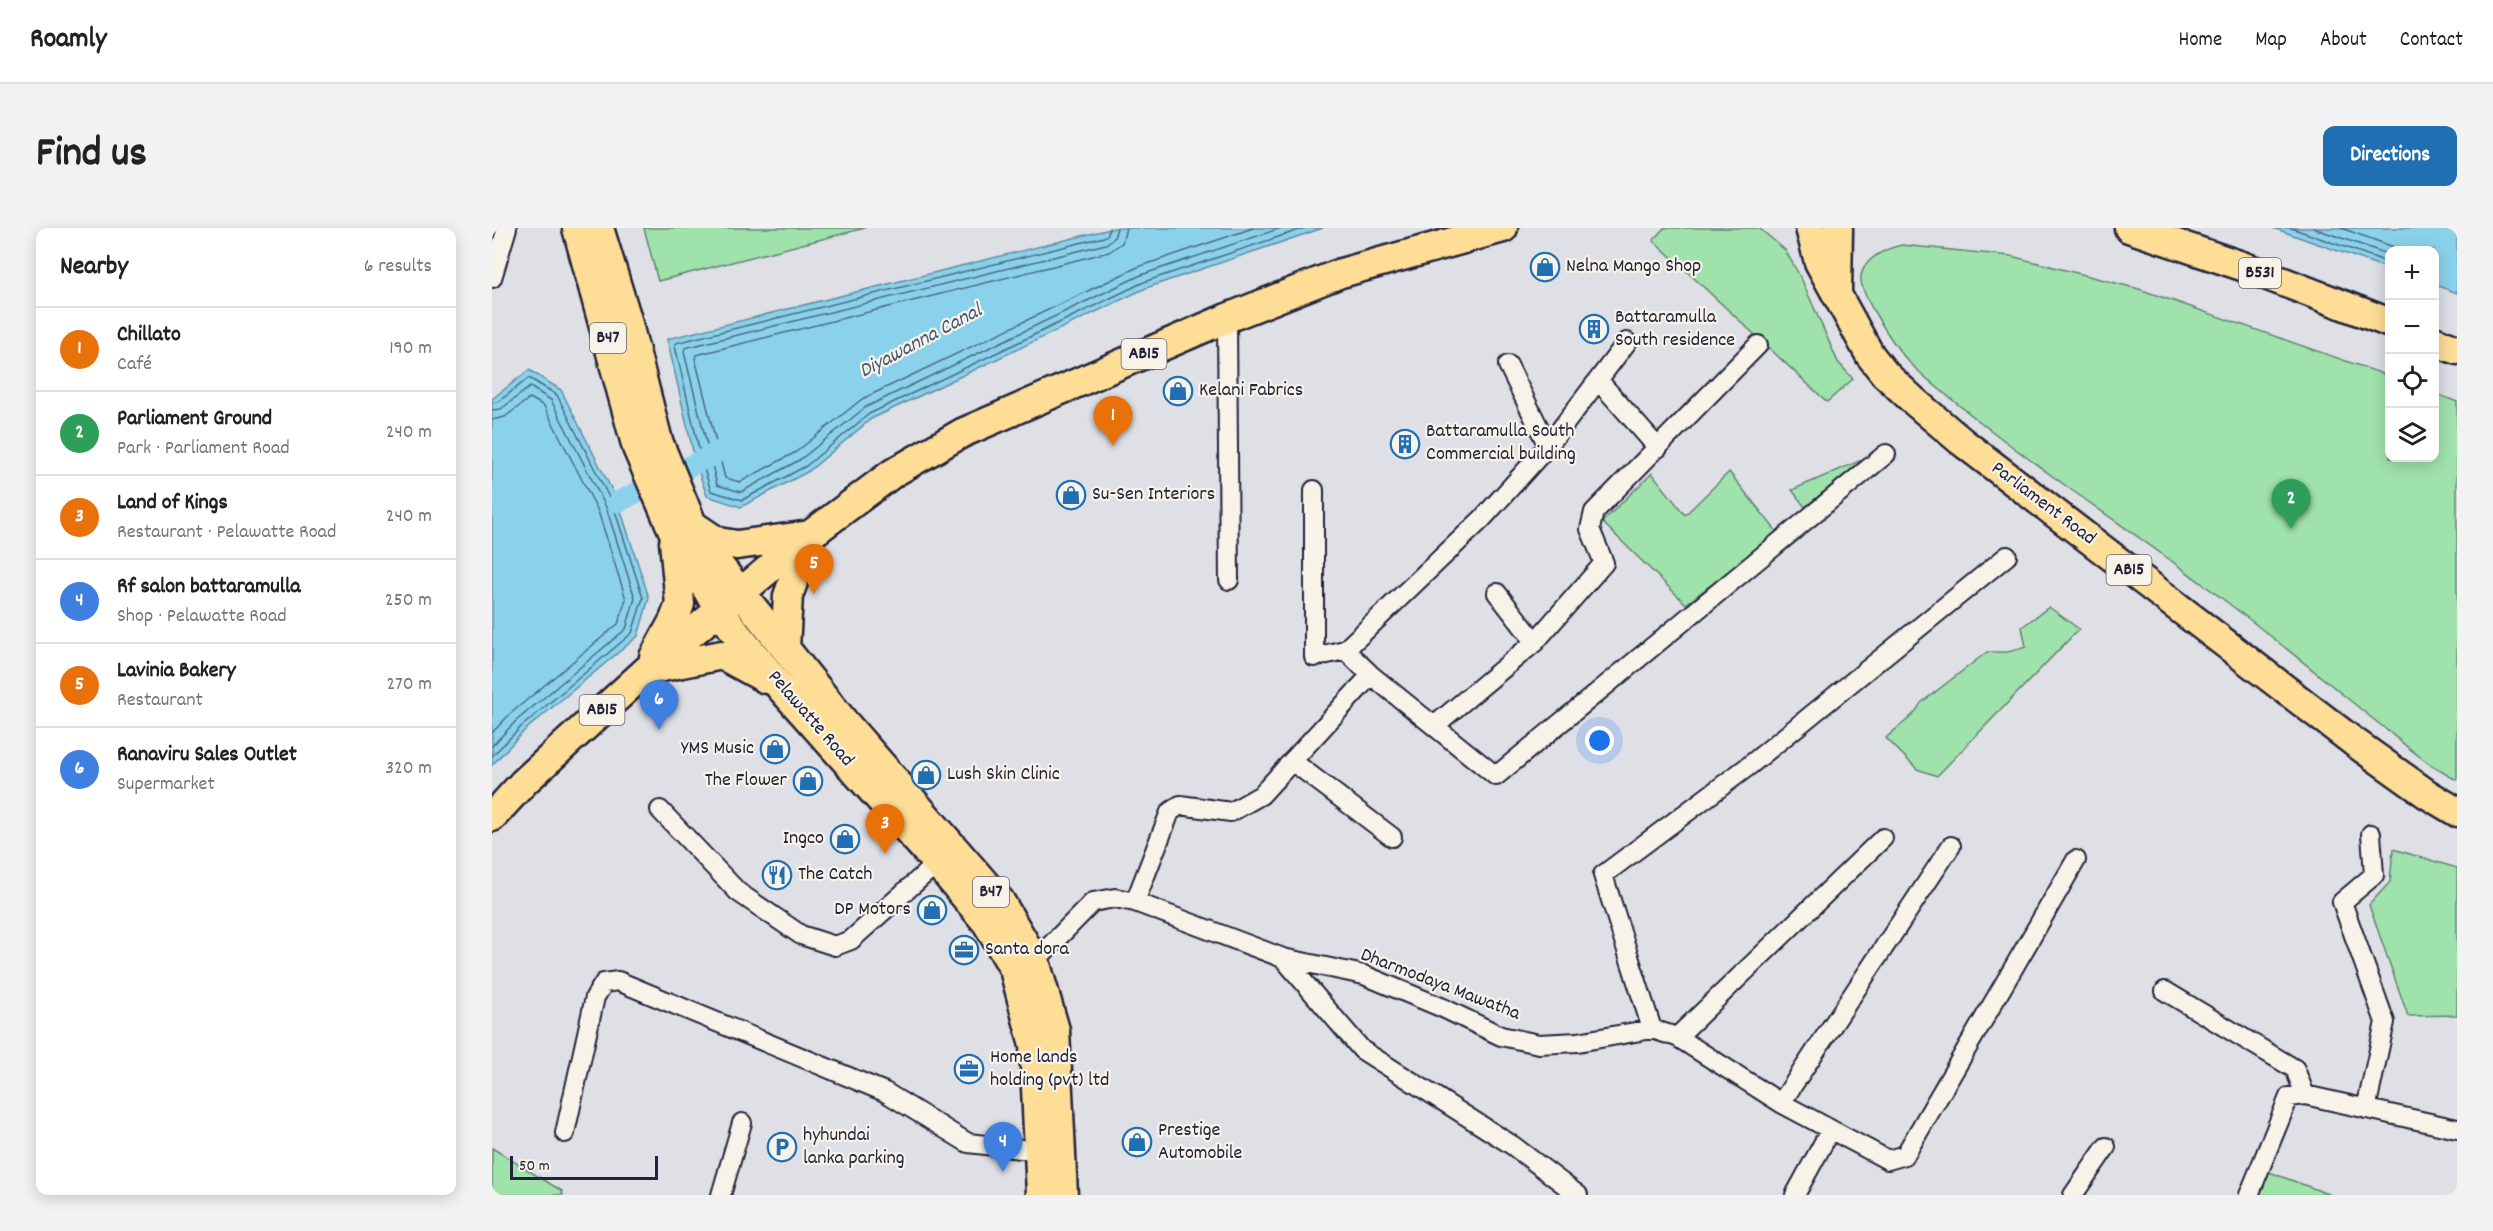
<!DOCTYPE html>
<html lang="en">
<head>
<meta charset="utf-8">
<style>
	:root { --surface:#fff; --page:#f2f2f2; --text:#222; --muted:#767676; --line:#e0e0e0; --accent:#1f6fb2 }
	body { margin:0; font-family:Dekko,sans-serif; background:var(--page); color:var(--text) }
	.controls { position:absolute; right:18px; top:18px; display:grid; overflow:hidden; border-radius:12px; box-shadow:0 3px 15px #0003 }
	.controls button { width:54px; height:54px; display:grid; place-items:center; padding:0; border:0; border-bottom:2px solid var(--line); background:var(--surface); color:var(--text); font:30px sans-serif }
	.scale { position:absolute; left:18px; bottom:15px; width:148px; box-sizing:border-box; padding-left:6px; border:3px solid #22223b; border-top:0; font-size:16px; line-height:21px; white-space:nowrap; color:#22223b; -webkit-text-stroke:4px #f7f3e8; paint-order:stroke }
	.you { position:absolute; left:1108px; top:513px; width:21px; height:21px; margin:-15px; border:4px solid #fff; border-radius:50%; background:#1a73e8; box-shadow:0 0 0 9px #1a73e833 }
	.badge { display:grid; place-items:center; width:39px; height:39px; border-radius:50%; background:var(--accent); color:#fff; font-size:20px; font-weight:700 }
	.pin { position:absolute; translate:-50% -50px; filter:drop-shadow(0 2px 3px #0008) }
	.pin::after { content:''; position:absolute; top:32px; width:21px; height:18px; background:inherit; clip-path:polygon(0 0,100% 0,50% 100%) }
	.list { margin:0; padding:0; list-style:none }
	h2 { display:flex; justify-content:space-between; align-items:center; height:78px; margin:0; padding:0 24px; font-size:26px }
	h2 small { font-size:20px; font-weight:400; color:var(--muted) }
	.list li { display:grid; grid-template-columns:39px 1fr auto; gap:18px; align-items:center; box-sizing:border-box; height:84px; padding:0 24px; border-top:2px solid var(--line) }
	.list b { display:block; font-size:22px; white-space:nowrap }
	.list p { margin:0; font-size:20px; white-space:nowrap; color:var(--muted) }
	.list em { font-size:20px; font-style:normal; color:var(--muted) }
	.icon { flex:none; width:33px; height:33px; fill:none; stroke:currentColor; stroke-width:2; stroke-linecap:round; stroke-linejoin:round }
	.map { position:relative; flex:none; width:1965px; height:967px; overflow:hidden; border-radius:12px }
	header { display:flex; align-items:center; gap:36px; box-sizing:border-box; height:84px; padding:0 30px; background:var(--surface); border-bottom:2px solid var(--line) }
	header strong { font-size:28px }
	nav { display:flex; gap:33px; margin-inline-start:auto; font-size:21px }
	.intro { display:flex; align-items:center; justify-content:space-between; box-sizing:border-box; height:144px; padding:0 36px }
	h1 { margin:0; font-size:42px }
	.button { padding:15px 27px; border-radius:12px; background:var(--accent); color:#fff; font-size:21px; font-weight:700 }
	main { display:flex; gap:36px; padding:0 36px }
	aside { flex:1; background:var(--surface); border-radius:12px; box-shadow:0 3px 15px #0003 }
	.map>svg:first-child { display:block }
	.green { fill:#9fe2ac; stroke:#608274; stroke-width:1.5 }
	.water { fill:#8ad2eb; stroke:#608ca5; stroke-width:1.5 }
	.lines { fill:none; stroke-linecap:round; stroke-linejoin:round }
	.shore { stroke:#4c6881; stroke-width:1.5 }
	.canal { stroke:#8ad2eb; stroke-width:21 }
	.street-casing { stroke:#22223b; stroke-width:22 }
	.primary-casing { stroke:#22223b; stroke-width:33 }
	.street { stroke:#f7f3e8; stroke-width:18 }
	.primary { stroke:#fedd96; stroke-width:28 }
	.labels { text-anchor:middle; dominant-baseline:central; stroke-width:4.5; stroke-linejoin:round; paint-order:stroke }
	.shield { fill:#f7f3e8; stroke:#62616f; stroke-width:1.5 }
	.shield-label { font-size:18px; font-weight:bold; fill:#22223b }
	.poi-label { font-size:20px; fill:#22223b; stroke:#f7f3e8; text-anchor:start }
	.street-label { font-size:20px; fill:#22223b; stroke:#f7f3e8 }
	.water-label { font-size:21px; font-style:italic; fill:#415770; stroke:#f7f3e8 }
</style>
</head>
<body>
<header>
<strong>Roamly</strong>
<nav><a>Home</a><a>Map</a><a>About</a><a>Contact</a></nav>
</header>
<div class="intro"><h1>Find us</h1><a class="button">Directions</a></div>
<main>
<aside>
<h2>Nearby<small>6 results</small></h2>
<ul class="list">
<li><span class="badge" style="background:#e8710a">1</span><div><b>Chillato</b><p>Café</p></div><em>190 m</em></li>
<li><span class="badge" style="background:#2e9e5b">2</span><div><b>Parliament Ground</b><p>Park · Parliament Road</p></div><em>240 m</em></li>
<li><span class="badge" style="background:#e8710a">3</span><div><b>Land of Kings</b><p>Restaurant · Pelawatte Road</p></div><em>240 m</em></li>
<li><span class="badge" style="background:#3f7fe0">4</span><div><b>Rf salon battaramulla</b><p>Shop · Pelawatte Road</p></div><em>250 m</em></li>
<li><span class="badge" style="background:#e8710a">5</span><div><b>Lavinia Bakery</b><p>Restaurant</p></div><em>270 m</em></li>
<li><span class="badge" style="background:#3f7fe0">6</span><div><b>Ranaviru Sales Outlet</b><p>Supermarket</p></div><em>320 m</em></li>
</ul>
</aside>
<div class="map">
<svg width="1965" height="967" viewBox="0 0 1965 967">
	<rect width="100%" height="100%" fill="#dfdfe6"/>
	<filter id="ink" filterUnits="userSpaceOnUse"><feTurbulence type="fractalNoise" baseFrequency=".0167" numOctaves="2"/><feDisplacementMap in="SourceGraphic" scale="12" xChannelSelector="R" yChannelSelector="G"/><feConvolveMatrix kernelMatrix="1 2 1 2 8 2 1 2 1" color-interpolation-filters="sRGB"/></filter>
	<g filter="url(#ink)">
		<!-- green -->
		<path class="green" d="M152 0H373L166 53Z
			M1172 0H1267L1293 22 1309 50 1346 134 1361 151 1335 174 1161 12Z
			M1410 17 1519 28 1647 61 1897 148 1898 230H1942L1943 165 1965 174V552C1934 537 1908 512 1881 491 1831 451 1783 410 1732 372 1652 310 1566 256 1487 193 1463 174 1439 156 1417 134 1405 121 1366 65 1369 48 1372 30 1395 20 1410 17Z
			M1372 231 1313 279 1300 262Z
			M1237 244 1286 305 1194 376 1110 294 1160 245 1193 287Z
			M1557 379 1587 401 1445 548 1425 541 1394 510C1407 497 1421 491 1429 475L1495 424H1516L1534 419 1530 399Z
			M1901 621 1965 640V787L1916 788 1877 677 1898 654Z
			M0 920 70 963 71 967H0Z
			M1772 942 1839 967H1761Z"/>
		<!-- water -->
		<path class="water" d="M622 0H831L654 60 379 191 317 243 249 279 215 268 204 236 175 111Z
			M1781 0H1965V65L1943 57 1942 22H1898L1897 41Z
			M37 142 69 162 126 274 157 370 146 408 32 503 0 537V171Z"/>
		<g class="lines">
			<!-- shore -->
			<path class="shore" d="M617 0 616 6 612 9 184 115 183 118 210 234 219 263 250 272 314 238 377 186 652 54 813 0
				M625 0 622 10 614 16 193 120 192 124 225 257 249 264 309 231 374 179 649 47 789 0
				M634 0 630 15 617 24 204 127 203 130 233 250 248 254 304 224 370 171 646 39 761 0
				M1799 0 1898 35
				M1821 0 1898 27
				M1849 0 1910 22
				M0 175 6 174 37 150 65 167 121 277 151 370 140 405 29 499 0 528
				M0 182 9 181 38 159 59 172 114 279 143 370 134 401 24 493 0 518
				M0 192 13 189 38 170 52 178 106 283 134 371 126 396 18 486 0 505"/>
			<!-- canal -->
			<path class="canal" d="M126 274 230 222"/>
			<!-- street casing -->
			<g class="street-casing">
				<path id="street" d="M0 50 15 0
					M735 90 737 352
					M1016 137 1056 218
					M1107 153 1166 220
					M822 262V429L853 422 879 447
					M1005 365 1043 414
					M853 422 990 291 1056 218 1135 114
					M942 498 1043 414 1112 335 1098 301 1102 284 1266 117
					M800 533 900 609
					M168 582 246 664 309 707 343 718 359 712 445 635
					M643 674 678 584 688 577 739 584 769 567 879 447 1004 548 1394 226
					M791 730 870 822 1020 917 1086 967
					M535 736 543 733 601 674 623 670 643 674 791 730 872 747 951 780 1009 808 1047 816 1086 814 1160 801 1185 809 1289 875 1396 932 1413 927 1584 632
					M1673 763 1803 841 1813 867
					M1160 801 1111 647 1258 537 1515 328
					M1185 809 1391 610
					M1289 875 1459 618
					M1874 881 1893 794 1850 674 1882 647 1879 606
					M73 905 103 769 112 755 126 753 393 864 476 915 556 924
					M229 967 250 895
					M1303 967 1338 903
					M1581 967 1614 919
					M1757 967 1797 869 1813 867 1965 901"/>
			</g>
			<!-- primary casing -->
			<g class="primary-casing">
				<path id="primary" d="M85 0 145 220 182 305 227 382 244 405 289 460 445 635 495 695 522 741 542 817 549 967
					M107 0 134 88 166 213 200 296 221 330 352 494 508 673 543 733 563 802 571 967
					M1318 0 1327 34 1378 127 1393 146 1423 174 1469 213 1862 514 1935 566 1965 584
					M1637 0 1750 38 1898 95
					M1345 65 1346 0
					M1942 113 1965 122
					M202 298 226 314 245 317 318 307
					M293 420 296 368 318 307
					M162 429 182 392 188 376 182 314
					M160 441 230 427 274 451
					M0 589 32 554 155 442 318 307 401 245 470 205 735 90 849 45 1011 0"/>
			</g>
			<!-- street -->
			<use href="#street" class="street"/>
			<!-- primary -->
			<use href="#primary" class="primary"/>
		</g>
	</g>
	<!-- icons -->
	<defs>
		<g id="shop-ring" transform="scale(1.5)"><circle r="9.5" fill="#f7f3e8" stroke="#1f6fb2" stroke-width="1.5"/><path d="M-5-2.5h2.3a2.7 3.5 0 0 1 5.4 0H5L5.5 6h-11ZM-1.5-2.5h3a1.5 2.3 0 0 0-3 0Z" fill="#1f6fb2"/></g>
		<g id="building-ring" transform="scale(1.5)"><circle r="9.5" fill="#f7f3e8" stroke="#1f6fb2" stroke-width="1.5"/><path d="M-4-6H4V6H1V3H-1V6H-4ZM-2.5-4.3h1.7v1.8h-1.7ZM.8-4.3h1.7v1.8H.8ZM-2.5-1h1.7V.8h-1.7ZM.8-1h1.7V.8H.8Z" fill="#1f6fb2"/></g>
		<g id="restaurant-ring" transform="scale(1.5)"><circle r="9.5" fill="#f7f3e8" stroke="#1f6fb2" stroke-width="1.5"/><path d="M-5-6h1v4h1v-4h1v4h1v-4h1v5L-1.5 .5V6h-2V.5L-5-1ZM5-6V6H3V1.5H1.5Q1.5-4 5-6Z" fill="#1f6fb2"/></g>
		<g id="office-ring" transform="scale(1.5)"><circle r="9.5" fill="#f7f3e8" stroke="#1f6fb2" stroke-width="1.5"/><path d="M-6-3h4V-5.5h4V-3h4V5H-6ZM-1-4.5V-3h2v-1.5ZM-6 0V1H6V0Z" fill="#1f6fb2"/></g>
		<g id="parking-ring" transform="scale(1.5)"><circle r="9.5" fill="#f7f3e8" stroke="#1f6fb2" stroke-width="1.5"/><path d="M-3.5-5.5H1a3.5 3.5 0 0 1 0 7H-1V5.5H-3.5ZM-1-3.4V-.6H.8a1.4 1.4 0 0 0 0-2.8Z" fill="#1f6fb2"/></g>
	</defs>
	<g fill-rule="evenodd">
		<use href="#shop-ring" x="1053" y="39"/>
		<use href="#building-ring" x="1102" y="101"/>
		<use href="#shop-ring" x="686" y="163"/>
		<use href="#building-ring" x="913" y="216"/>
		<use href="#shop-ring" x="579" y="267"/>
		<use href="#shop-ring" x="283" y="521"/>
		<use href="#shop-ring" x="434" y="547"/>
		<use href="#shop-ring" x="316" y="553"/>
		<use href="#shop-ring" x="353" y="611"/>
		<use href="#restaurant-ring" x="285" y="647"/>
		<use href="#shop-ring" x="440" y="682"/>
		<use href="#office-ring" x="472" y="722"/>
		<use href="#office-ring" x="477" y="841"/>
		<use href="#shop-ring" x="645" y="914"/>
		<use href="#parking-ring" x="290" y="919"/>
	</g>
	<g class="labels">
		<!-- shield labels -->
		<g class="shield">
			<rect x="1747" y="30" width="42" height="30" rx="4.5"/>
			<rect x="98" y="95" width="36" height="30" rx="4.5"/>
			<rect x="629.5" y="111" width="45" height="30" rx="4.5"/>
			<rect x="1614.5" y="327" width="45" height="30" rx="4.5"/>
			<rect x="87.5" y="467" width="45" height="30" rx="4.5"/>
			<rect x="481" y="649" width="36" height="30" rx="4.5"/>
		</g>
		<g class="shield-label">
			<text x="1768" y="45">B531</text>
			<text x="116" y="110">B47</text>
			<text x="652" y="126">AB15</text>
			<text x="1637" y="342">AB15</text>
			<text x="110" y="482">AB15</text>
			<text x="499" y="664">B47</text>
		</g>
		<!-- poi labels -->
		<g class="poi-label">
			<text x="1074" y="39">Nelna Mango Shop</text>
			<text x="1123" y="90">Battaramulla<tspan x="1123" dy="23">South residence</tspan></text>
			<text x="707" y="163">Kelani Fabrics</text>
			<text x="934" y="204">Battaramulla South<tspan x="934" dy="23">Commercial building</tspan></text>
			<text x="600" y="267">Su-Sen Interiors</text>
			<text x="262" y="521" text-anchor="end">YMS Music</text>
			<text x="455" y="547">Lush Skin Clinic</text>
			<text x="295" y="553" text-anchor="end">The Flower</text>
			<text x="332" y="611" text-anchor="end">Ingco</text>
			<text x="306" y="647">The Catch</text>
			<text x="419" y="682" text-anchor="end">DP Motors</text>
			<text x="493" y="722">Santa dora</text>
			<text x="498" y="830">Home lands<tspan x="498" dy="23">holding (pvt) ltd</tspan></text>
			<text x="666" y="903">Prestige<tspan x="666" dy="23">Automobile</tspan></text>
			<text x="311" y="908">hyhundai<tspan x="311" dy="23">lanka parking</tspan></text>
		</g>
		<!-- street labels -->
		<g class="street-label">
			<text transform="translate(1551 276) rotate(37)">Parliament Road</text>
			<text transform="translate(318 491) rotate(49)">Pelawatte Road</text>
			<text transform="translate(948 757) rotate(21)">Dharmodaya Mawatha</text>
		</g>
		<!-- water labels -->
		<g class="water-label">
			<text transform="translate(429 114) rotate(-28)">Diyawanna Canal</text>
		</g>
	</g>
</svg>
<div class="controls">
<button>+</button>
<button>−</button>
<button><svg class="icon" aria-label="locate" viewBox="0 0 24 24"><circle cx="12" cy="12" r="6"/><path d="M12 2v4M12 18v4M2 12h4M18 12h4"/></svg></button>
<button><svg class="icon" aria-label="layers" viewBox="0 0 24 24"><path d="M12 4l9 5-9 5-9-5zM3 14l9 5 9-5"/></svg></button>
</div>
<div class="scale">50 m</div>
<div class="you"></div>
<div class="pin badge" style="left:621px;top:218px;background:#e8710a">1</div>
<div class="pin badge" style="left:1799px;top:301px;background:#2e9e5b">2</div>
<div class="pin badge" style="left:393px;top:626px;background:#e8710a">3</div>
<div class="pin badge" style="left:511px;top:944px;background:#3f7fe0">4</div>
<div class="pin badge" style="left:322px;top:366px;background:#e8710a">5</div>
<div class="pin badge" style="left:167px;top:502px;background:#3f7fe0">6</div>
</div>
</main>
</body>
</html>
